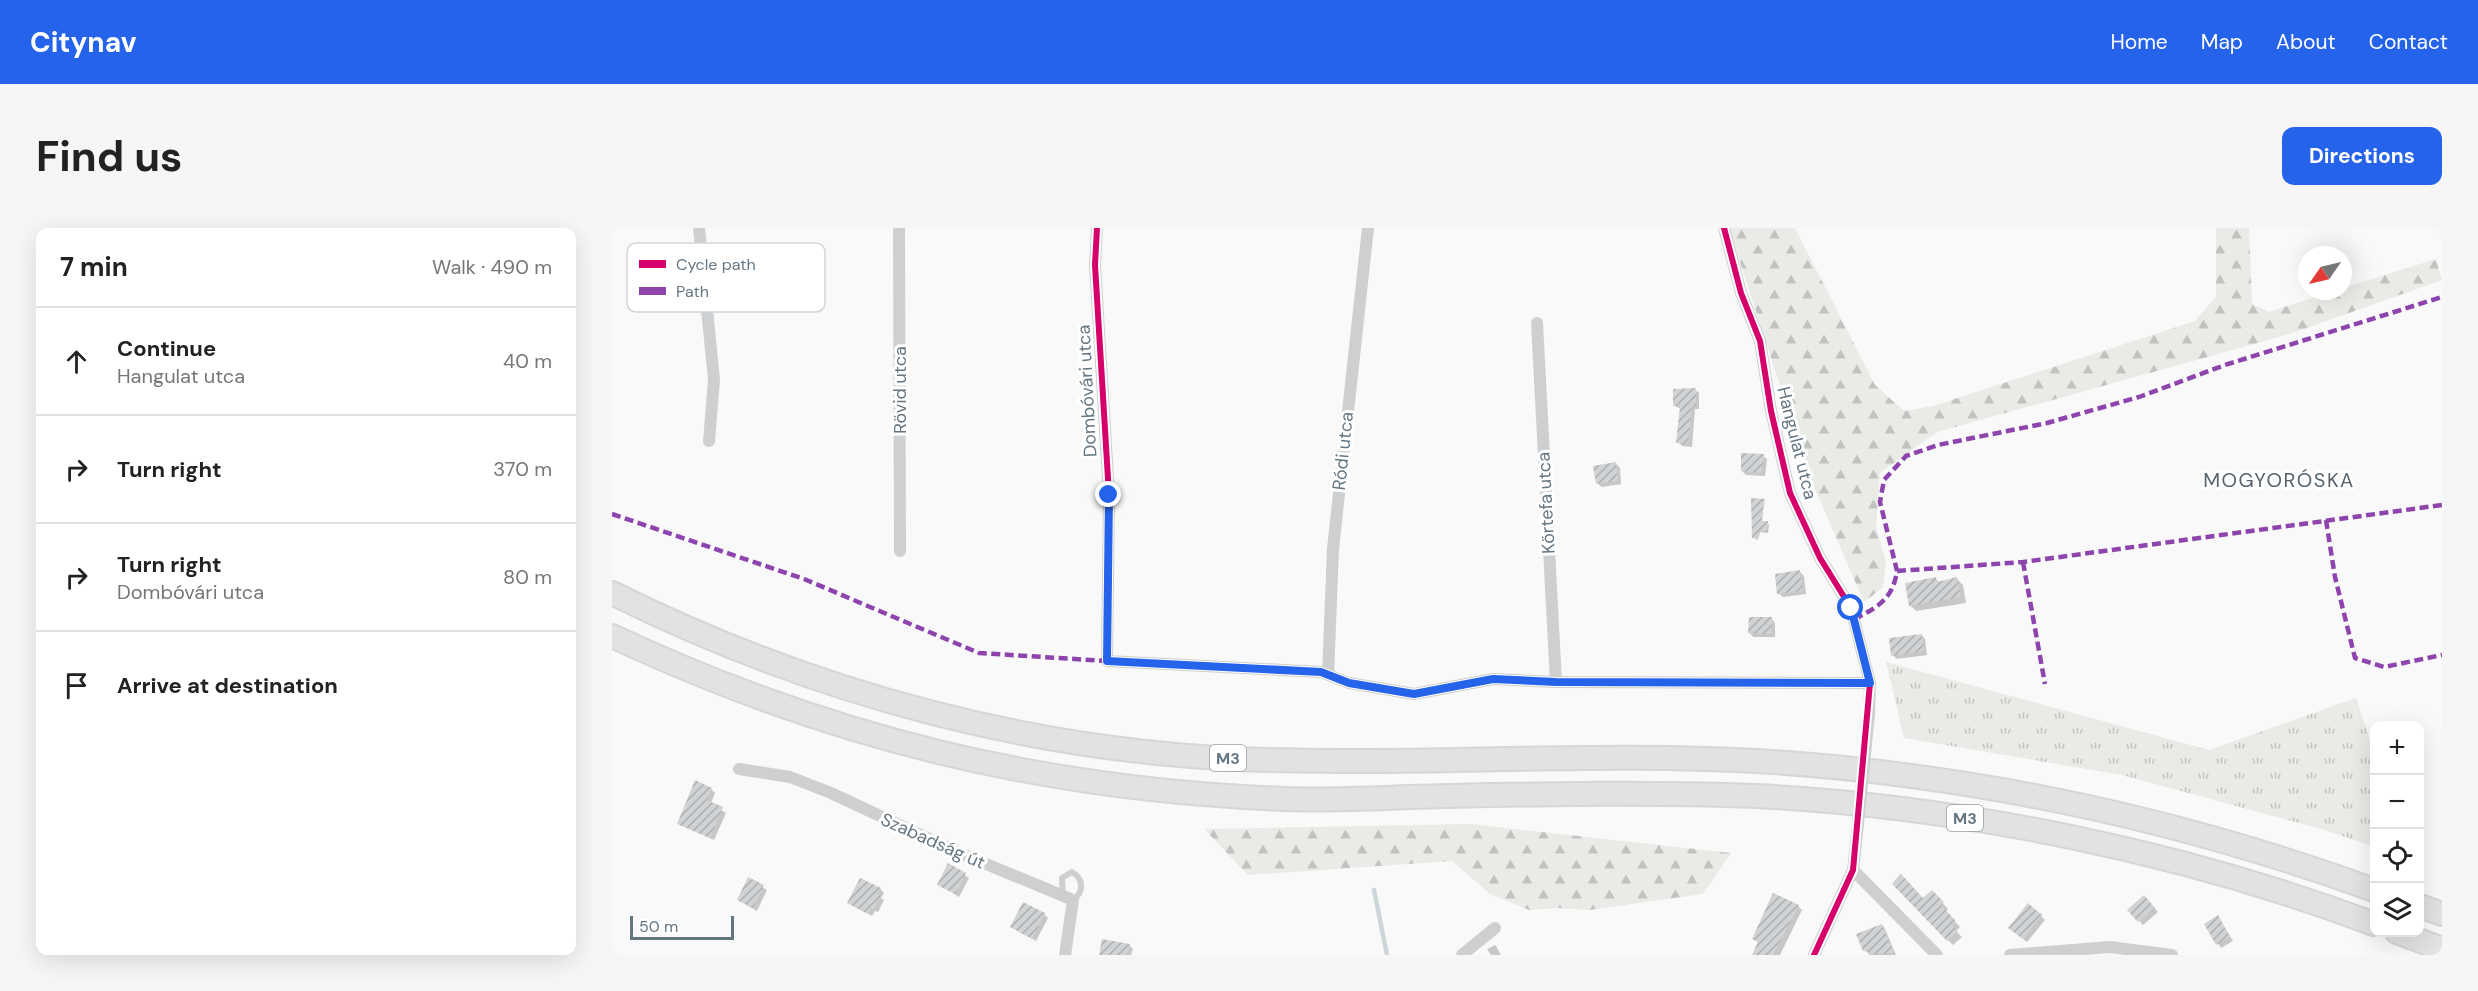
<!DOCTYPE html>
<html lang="en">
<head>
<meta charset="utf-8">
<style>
	:root { --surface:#fff; --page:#f6f6f6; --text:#222; --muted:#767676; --line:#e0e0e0; --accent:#2563eb }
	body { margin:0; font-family:"DM Sans",sans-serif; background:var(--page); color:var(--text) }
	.controls { position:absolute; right:18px; bottom:18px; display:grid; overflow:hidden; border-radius:12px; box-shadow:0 6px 24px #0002 }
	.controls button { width:54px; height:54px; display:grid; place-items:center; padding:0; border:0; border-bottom:2px solid var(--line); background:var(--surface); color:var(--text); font:30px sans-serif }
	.compass { position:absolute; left:1686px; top:18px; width:54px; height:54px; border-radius:50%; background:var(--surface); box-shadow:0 6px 24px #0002; rotate:236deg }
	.scale { position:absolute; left:18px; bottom:15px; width:104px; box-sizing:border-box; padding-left:6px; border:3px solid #657683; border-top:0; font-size:16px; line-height:21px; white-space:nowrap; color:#657683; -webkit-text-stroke:4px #fff; paint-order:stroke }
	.stop { position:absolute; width:18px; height:18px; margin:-14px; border:4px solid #2563eb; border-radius:50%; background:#fff }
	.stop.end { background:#2563eb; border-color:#fff; box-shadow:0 2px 6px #0008 }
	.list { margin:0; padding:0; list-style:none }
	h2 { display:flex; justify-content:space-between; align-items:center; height:78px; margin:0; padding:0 24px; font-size:26px }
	h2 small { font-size:20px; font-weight:400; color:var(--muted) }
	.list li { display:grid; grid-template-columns:39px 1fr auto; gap:18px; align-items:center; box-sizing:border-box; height:108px; padding:0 24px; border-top:2px solid var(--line) }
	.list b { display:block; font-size:22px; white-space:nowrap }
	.list p { margin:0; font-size:20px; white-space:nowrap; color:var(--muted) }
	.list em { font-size:20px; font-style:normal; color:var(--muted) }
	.icon { flex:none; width:33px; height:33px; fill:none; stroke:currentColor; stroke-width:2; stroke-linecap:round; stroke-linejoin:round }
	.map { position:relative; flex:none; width:1830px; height:727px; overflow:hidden; border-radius:12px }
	header { display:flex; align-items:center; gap:36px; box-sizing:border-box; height:84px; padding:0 30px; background:var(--accent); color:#fff }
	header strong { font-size:28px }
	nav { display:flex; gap:33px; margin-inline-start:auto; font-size:21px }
	.intro { display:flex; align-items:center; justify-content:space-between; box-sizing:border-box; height:144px; padding:0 36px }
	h1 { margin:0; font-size:42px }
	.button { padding:15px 27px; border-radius:12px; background:var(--accent); color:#fff; font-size:21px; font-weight:700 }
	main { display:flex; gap:36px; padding:0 36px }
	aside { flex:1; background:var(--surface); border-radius:12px; box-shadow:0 6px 24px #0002 }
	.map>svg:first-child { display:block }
	.grass { fill:url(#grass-tufts) }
	.forest { fill:url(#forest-firs) }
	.shadow { fill:#0003 }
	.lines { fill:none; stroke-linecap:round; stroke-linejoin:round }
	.stream { stroke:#ced6d9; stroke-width:4.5 }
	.building { fill:url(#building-hatch) }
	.highway-casing { stroke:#d5d6d6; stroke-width:26 }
	.lane { stroke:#cecfd0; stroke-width:6 }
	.street { stroke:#cecfd0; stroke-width:12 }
	.highway { stroke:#e1e2e2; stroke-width:22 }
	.street-bridge { stroke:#cecfd0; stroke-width:12 }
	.quiet { stroke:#8e44ad; stroke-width:4.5; stroke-dasharray:9 4.5; stroke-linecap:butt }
	.cycleway-casing { stroke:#fff; stroke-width:10 }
	.cycleway { stroke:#d6006c; stroke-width:6 }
	.route { stroke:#2563eb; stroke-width:8 }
	.labels { text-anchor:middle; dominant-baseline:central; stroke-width:6; stroke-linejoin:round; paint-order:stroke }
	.shield { fill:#fff; stroke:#939fa8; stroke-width:1.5 }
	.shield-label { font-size:16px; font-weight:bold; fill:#657683 }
	.street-label { font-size:18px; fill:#657683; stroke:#fff }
	.neighbourhood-label { font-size:20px; letter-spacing:1.5px; fill:#57646e; stroke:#fff }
	.key { fill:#fff; stroke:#d1d6da; stroke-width:1.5 }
	.key-label { font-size:16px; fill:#657683 }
</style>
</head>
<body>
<header>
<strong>Citynav</strong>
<nav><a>Home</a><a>Map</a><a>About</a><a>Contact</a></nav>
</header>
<div class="intro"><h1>Find us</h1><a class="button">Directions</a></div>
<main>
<aside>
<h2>7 min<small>Walk · 490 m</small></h2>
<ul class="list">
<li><svg class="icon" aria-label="ahead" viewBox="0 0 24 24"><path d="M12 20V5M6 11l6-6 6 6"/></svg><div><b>Continue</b><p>Hangulat utca</p></div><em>40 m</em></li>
<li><svg class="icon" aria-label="right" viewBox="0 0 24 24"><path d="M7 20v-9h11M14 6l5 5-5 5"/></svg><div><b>Turn right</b></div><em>370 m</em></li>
<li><svg class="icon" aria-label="right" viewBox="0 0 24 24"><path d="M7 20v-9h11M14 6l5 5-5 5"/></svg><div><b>Turn right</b><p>Dombóvári utca</p></div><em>80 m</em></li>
<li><svg class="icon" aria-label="arrive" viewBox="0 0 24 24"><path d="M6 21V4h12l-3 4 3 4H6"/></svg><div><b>Arrive at destination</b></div></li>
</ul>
</aside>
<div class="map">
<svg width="1830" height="727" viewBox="0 0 1830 727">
	<defs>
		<pattern id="grass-tufts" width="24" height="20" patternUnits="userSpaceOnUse" patternTransform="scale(1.5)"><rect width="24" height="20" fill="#e8ebe6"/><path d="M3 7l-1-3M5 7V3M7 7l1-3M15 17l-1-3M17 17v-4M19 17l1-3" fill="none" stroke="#c0c3c0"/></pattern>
		<pattern id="forest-firs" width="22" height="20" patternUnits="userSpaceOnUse" patternTransform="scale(1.5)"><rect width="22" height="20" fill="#e8ebe6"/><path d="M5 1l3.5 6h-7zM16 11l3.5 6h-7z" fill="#c0c3c0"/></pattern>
		<pattern id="building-hatch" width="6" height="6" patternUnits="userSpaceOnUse" patternTransform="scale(1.5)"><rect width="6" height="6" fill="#d0d2d3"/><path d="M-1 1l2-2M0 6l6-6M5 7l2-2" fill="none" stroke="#acafb1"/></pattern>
	</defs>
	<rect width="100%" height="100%" fill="#f9f9f9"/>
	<!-- grass -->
	<path class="grass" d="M1274 434 1597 522 1744 470 1762 524V619L1713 602 1510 547 1292 510Z"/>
	<!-- forest -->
	<path class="forest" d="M1117 0H1183L1263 157 1292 183 1321 178 1583 93 1604 69V0H1637L1640 76 1657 84 1722 63H1731V60L1824 31 1830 52 1678 106 1325 204 1268 245 1264 299 1274 334 1271 359 1252 374 1197 247Z
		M859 596 1119 625 1091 666 977 682 946 680 917 682 878 666 840 633 636 647 592 601Z"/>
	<!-- shadow -->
	<path class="shadow" d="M1083 162 1087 165V181H1083L1080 219 1070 218 1066 214 1069 181 1063 178Z
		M1151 228 1155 231 1153 248 1134 247 1130 243Z
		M1004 236 1008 240 1009 256 990 259 986 256Z
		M1152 273 1150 294 1157 296 1156 305 1148 304 1146 312 1143 311Z
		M1188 344 1192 348 1194 366 1171 369 1167 366Z
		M1324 351 1328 355 1345 351 1351 357 1354 375 1304 383 1298 377Z
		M1160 391 1163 395V409H1141L1138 405Z
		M1309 407 1313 411 1315 427 1285 431 1281 427Z
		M99 561 103 565 99 575 114 585 102 612 67 596Z
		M337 637 357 650 347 669 327 656Z
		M137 651 155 662 145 683 126 672Z
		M1282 656 1311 672 1320 664 1336 681 1333 683 1348 699 1344 703 1350 709 1341 717Z
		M268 661 272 665 269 670 272 672 266 684 263 683 260 688 237 675Z
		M1536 673 1546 684 1531 697 1517 682Z
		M1186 678 1190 682 1168 727H1141L1147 716 1142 710Z
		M432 686 436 690 424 713 400 699Z
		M1429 688 1433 692 1415 714 1402 704Z
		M1606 689 1621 713 1609 720 1594 696Z
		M1270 697 1273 701 1284 727H1259L1253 723Z
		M517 717 521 721 519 727H488Z
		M883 717 884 718 889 727H879L875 721Z"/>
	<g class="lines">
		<!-- stream -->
		<path class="stream" d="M762 662 775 727"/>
	</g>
	<!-- building -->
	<path class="building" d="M1084 160V178H1080L1076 216 1064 215 1068 178H1061V161Z
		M1129 225 1152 226 1149 245 1129 243Z
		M1004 234 1006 253 984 256 981 238Z
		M1139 270 1153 271 1149 293H1156L1155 304 1147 303 1145 311 1140 310Z
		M1188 342 1191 363 1165 366 1163 346Z
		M1324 349 1325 354 1345 349 1349 369 1297 378 1293 355Z
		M1137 389H1160V406L1136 405Z
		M1310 406 1312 423 1279 428 1277 410Z
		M83 552 100 560 95 572 111 579 98 610 65 596Z
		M336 635 354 645 343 666 325 657Z
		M1289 646 1311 670 1320 662 1332 674 1329 677 1344 693 1340 697 1346 703 1335 713 1280 656Z
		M136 649 152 657 141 680 125 672Z
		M248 650 269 660 266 666 269 667 262 681 259 680 256 686 235 675Z
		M1161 665 1187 677 1161 727H1140L1146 714 1140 711Z
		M1532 667 1543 680 1526 694 1515 682Z
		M411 674 433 685 420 711 398 699Z
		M1416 675 1430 687 1411 711 1396 700Z
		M1606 687 1618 709 1604 717 1592 696Z
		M1270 696 1282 725 1257 727 1255 722 1251 723 1244 706Z
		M490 711 518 716 515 727H487Z"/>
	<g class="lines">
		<!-- highway casing -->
		<g class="highway-casing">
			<path id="highway" d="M0 365C203 466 426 526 654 532 823 537 992 523 1161 534 1366 548 1569 592 1762 662
				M0 408C218 510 432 562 673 571 727 573 781 569 836 568 938 566 1041 564 1144 568 1348 578 1571 624 1762 696
				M1808 678 1830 686
				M1785 704 1830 721"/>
		</g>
		<!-- lane -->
		<path class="lane" d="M451 668 450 650 460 644C472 651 472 664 461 672"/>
		<!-- street -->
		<path class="street" d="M87 0 102 152 97 213
			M287 0 288 323
			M485 0 483 37 497 267 495 433 709 444 737 455 802 466 881 451 944 454 1258 455
			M1112 0 1129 65 1148 113 1159 183 1178 265 1208 330 1239 380 1258 455 1257 486
			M925 95 944 454
			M716 447 721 321 756 0
			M127 541 178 549 219 565 343 623 461 672 453 727
			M1241 642 1325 727
			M850 727 883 700
			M1202 727 1241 642 1244 615
			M1398 727 1498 719 1560 727"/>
		<!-- highway -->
		<use href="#highway" class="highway"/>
		<!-- street-bridge -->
		<path class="street-bridge" d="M1244 615 1257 486"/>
		<!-- quiet -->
		<path class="quiet" d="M0 286 192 351 367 425 495 433
			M1714 292 1723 349 1743 430 1772 439 1830 427
			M1411 334 1433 456
			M1285 343 1411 334 1830 277
			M1242 391C1265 380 1281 371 1285 343L1268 274 1272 252 1294 228 1326 217 1435 195 1527 169 1613 137 1830 69"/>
		<!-- cycleway casing -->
		<g class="cycleway-casing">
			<path id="cycleway" d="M485 0 483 37 497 267 495 433 709 444 737 455 802 466 881 451 944 454 1258 455
				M1112 0 1129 65 1148 113 1159 183 1178 265 1208 330 1239 380 1258 455 1241 642 1202 727"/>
		</g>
		<!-- cycleway -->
		<use href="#cycleway" class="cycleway"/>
	</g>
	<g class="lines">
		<!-- route -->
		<path class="route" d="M497 267 495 433 709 444 737 455 802 466 881 451 944 454 1258 455 1239 380"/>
	</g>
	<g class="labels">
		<!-- shield labels -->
		<g class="shield">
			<rect x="598" y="517" width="36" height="26" rx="4.5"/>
			<rect x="1335" y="577" width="36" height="26" rx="4.5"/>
		</g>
		<g class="shield-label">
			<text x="616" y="530">M3</text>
			<text x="1353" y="590">M3</text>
		</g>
		<!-- street labels -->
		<g class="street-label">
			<text transform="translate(288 162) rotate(-90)">Rövid utca</text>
			<text transform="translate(475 163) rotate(-93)">Dombóvári utca</text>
			<text transform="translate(1185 215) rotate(76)">Hangulat utca</text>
			<text transform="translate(731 223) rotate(-84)">Ródi utca</text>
			<text transform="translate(934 275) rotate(-93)">Körtefa utca</text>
			<text transform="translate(321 613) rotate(24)">Szabadság út</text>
		</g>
		<!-- neighbourhood labels -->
		<g class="neighbourhood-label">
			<text x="1667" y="252">MOGYORÓSKA</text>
		</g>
	</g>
	<!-- legend -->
	<rect x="15" y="15" width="198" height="69" rx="9" class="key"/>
	<rect x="27" y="32" width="27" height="8" fill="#d6006c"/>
	<rect x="27" y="59" width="27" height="8" fill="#8e44ad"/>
	<g class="key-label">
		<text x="64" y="42">Cycle path</text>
		<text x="64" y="69">Path</text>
	</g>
</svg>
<div class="controls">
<button>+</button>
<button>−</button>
<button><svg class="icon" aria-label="locate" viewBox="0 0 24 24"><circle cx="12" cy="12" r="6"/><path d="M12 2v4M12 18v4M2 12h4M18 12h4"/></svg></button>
<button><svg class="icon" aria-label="layers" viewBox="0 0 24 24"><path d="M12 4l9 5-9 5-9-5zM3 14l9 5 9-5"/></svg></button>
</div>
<svg class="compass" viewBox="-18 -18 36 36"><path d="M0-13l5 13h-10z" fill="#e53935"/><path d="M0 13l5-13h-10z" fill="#767676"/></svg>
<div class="scale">50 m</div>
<div class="stop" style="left:1239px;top:380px"></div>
<div class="stop end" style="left:497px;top:267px"></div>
</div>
</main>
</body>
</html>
